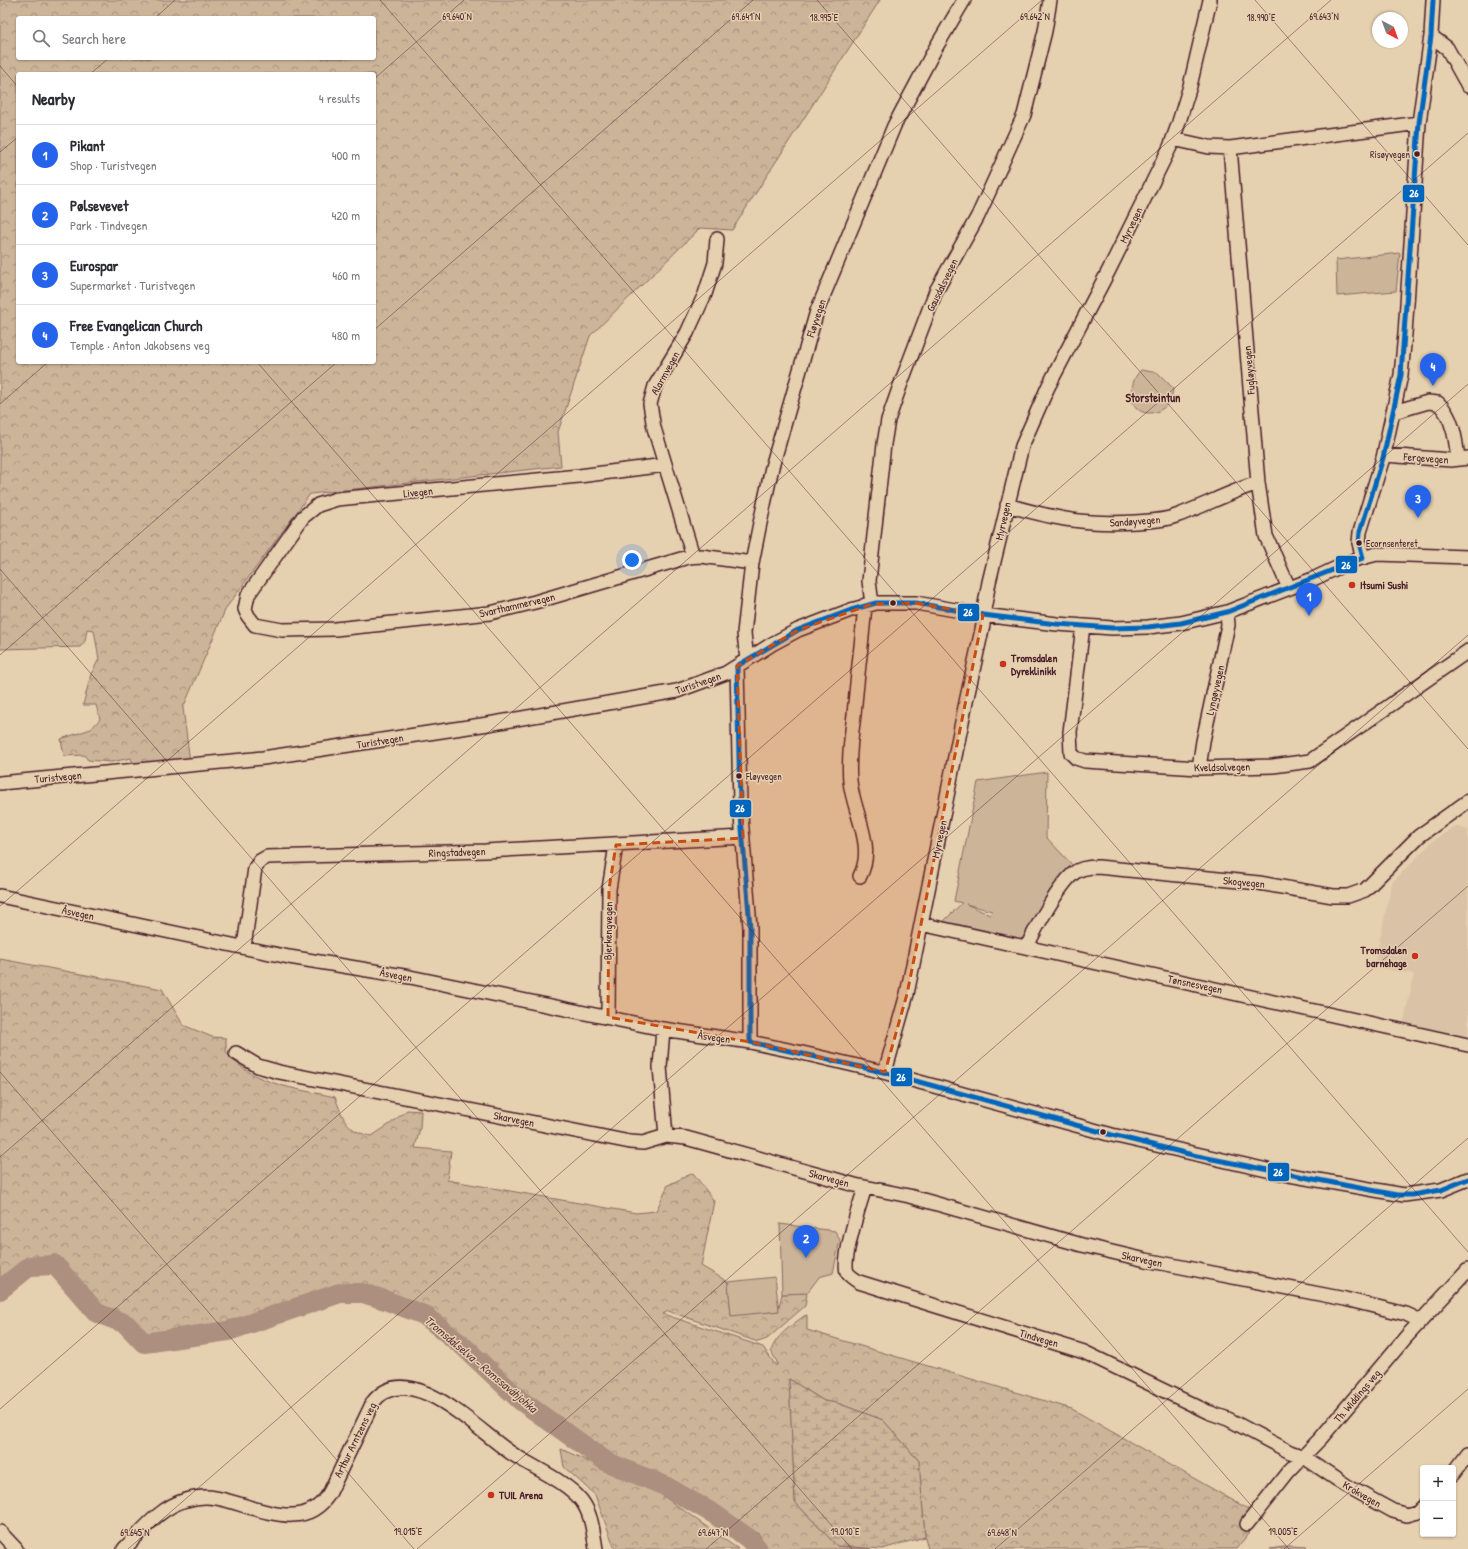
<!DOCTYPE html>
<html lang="en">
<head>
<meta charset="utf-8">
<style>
	:root { --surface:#fff; --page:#f7f7f7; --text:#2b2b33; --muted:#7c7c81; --line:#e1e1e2; --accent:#2563eb }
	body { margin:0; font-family:"Patrick Hand",sans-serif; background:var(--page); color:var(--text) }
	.controls { position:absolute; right:12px; bottom:12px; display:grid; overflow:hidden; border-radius:4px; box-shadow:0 1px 3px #0004 }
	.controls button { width:36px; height:36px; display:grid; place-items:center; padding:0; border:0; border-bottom:1px solid var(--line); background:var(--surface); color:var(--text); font:20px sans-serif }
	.compass { position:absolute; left:1372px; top:12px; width:36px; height:36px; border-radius:50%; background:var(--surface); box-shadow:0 1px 3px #0004; rotate:139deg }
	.you { position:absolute; left:632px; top:560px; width:14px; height:14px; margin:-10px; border:3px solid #fff; border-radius:50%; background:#1a73e8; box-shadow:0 0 0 6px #1a73e833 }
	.badge { display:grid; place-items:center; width:26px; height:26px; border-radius:50%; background:var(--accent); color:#fff; font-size:13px; font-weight:700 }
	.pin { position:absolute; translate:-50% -33px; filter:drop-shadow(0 1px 2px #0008) }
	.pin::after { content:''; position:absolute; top:21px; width:14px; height:12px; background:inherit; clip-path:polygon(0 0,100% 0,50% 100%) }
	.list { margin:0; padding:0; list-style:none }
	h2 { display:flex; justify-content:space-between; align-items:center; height:52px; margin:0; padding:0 16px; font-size:17px }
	h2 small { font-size:13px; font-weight:400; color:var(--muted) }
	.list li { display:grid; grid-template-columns:26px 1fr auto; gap:12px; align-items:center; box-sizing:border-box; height:60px; padding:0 16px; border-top:1px solid var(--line) }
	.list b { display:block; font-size:15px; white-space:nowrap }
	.list p { margin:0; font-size:13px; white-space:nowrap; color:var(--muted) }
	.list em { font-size:13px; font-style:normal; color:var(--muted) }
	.icon { flex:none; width:22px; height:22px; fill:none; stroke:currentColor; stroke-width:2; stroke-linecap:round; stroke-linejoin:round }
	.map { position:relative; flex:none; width:1468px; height:1549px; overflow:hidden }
	.search { position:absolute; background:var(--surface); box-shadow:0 1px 3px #0004; left:16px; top:16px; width:360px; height:44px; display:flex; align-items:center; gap:10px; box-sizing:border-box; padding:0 14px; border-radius:4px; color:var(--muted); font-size:15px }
	.panel { position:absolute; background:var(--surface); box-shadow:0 1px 3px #0004; left:16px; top:72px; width:360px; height:292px; border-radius:4px }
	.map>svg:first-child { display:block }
	.built { fill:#d9c2a5 }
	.forest { fill:url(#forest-crowns); stroke:#8b6a62; fill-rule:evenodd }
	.wetland { fill:url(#wetland-marsh); stroke:#8b6a62 }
	.park { fill:#ccb499; stroke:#8b6a62; fill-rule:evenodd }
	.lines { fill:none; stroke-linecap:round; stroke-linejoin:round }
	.river { stroke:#ac8f7e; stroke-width:20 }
	.minor-casing { stroke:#4a1f2b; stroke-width:16 }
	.minor { stroke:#e5d0af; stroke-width:13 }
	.bus-1-casing { stroke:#e5d0af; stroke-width:8 }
	.bus-1 { stroke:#0065bd; stroke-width:5 }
	.marked { fill:#c84d12; fill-opacity:0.2; stroke:#c84d12; stroke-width:3; stroke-dasharray:8 5; stroke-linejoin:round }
	.ticks { fill:none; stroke:#4a1f2b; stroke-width:1; stroke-opacity:0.45 }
	.bus-dot { fill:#4a1f2b; stroke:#e5d0af; stroke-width:1.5 }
	.poi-dot { fill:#c8321e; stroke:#e5d0af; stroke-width:1.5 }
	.labels { text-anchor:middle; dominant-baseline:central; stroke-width:3; stroke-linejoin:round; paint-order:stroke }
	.bus-label { font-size:10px; fill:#4a1f2b; stroke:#e5d0af; text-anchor:start }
	.street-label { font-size:11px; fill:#4a1f2b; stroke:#e5d0af }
	.poi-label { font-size:11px; font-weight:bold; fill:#4a1f2b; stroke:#e5d0af; text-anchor:start }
	.neighbourhood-label { font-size:12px; font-weight:bold; fill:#4a1f2b; stroke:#e5d0af }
	.water-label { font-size:12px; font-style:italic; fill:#5e353c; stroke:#e5d0af }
	.ticks-label { font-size:10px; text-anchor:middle; fill:#4a1f2b; stroke:#e5d0af; stroke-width:3; stroke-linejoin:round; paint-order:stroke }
	.line-badge { stroke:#e5d0af; stroke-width:1.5 }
	.badge-label { font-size:11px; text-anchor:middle; font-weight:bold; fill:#fff }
</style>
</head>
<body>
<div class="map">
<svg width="1468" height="1549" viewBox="0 0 1468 1549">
	<defs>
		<pattern id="forest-crowns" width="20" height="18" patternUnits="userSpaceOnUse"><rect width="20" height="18" fill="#ccb499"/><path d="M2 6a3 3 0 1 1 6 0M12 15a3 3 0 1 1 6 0" fill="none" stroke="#a8927d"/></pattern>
		<pattern id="wetland-marsh" width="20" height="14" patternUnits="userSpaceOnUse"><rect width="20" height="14" fill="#ccb499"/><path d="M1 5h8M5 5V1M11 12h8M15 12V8" fill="none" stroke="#a8927d"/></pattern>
	</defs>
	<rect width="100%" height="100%" fill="#e5d0af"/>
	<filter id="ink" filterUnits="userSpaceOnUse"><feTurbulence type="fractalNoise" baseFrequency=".025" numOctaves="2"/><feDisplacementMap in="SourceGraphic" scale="8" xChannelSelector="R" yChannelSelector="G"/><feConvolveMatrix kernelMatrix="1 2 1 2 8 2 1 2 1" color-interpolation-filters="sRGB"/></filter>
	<g filter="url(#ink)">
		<!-- built -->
		<path class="built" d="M1456 826 1468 830V1043L1402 1031 1414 974 1374 967 1392 883 1433 841Z"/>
		<!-- forest -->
		<path class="forest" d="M0 0H880L732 230 700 228 590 336 558 432 561 466 310 494 226 608 183 708 190 762 133 763 131 758 111 762 88 760 84 755 64 756 61 739 91 729 100 719 96 705H83L91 674 99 659 94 630 87 629 85 641 80 647 0 649ZM18 18H374V58H18ZM18 74H374V362H18Z
			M0 959 162 989 183 1025 212 1037 226 1038V1052C230 1056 234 1062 239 1065 264 1086 304 1090 335 1097 343 1119 347 1132 372 1136L390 1124 407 1110 421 1111 420 1128 415 1148 451 1151 447 1180 636 1213 656 1211 668 1185 693 1173 714 1201 701 1266 728 1282 731 1315 778 1311 782 1294 807 1293 805 1306 767 1339 758 1342 668 1311 663 1314 763 1347 776 1366 777 1362 771 1351C776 1335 791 1326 804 1316L807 1315V1330L1072 1409 1262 1517 1236 1549H928L925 1537 919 1461 883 1420 837 1403 824 1401 789 1379 795 1502 837 1546 871 1549H767L759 1534 718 1507 668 1477 614 1456 564 1424 523 1395 423 1315 384 1300 361 1293H339L227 1331 142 1342 125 1323 96 1313 53 1264 28 1265 0 1289Z
			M561 1449 659 1493 738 1549H615L595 1495 564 1467Z
			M1291 1546 1307 1547 1305 1549H1270Z"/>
		<!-- wetland -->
		<path class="wetland" d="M789 1379 824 1401 837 1403 883 1420 919 1461 925 1537 882 1549 837 1546 795 1502Z"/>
		<!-- park -->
		<path class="park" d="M1400 253 1396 291 1337 296 1336 260Z
			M1141 370 1158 373 1173 388C1172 419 1128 423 1132 390 1133 381 1135 376 1141 370Z
			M1047 772 1046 837 1075 868 1024 942 940 925 962 903 954 901 978 782ZM966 904 992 911 990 915Z
			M780 1224 835 1231 840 1240 833 1273 819 1277 807 1293 782 1294Z
			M775 1277 779 1311 731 1316 728 1282Z"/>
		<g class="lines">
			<!-- river -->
			<path class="river" d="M0 1290 30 1266 55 1265 97 1313 126 1324 144 1343 228 1331 340 1293H363L385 1300 424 1315 464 1347 520 1400 607 1462 665 1486 714 1514 748 1538 758 1549"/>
			<!-- minor casing -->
			<g class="minor-casing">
				<path id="minor" d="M1431 36 1447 48 1468 86
					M1173 139 1209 147 1230 148 1419 123
					M1230 148 1258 483 1266 536 1289 588
					M1394 412 1428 402 1438 403C1453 416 1456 441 1458 459
					M1384 455 1451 460 1468 458
					M665 465 579 476 337 499 318 505 303 517 248 595 245 609 248 616 255 625 282 630 335 629 490 613 535 602 688 557 701 556 752 563
					M1007 505C1056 519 1086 525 1136 522 1149 521 1163 521 1176 516 1204 506 1229 492 1258 483
					M693 556 654 428 650 404 655 386 687 333 705 294 715 263 717 239
					M1363 558 1359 543 1360 532 1383 458 1401 375 1405 334 1419 123 1431 36 1433 0
					M872 604 869 581 884 444 888 420 900 386 936 291 978 216 1024 115 1045 31 1050 0
					M1083 626 1070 732 1071 753 1076 758 1085 761 1199 768 1273 766 1310 761 1468 651
					M747 660 744 633 752 563 759 528 772 467 817 311 894 126 935 49 964 0
					M737 666 740 804 750 927V1042
					M1199 768 1203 741 1228 625 1227 612
					M0 783 263 758 488 724 677 691 726 673 772 644 798 630 851 610 876 603H916L983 615 1057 624 1112 628 1148 627 1181 623 1227 612 1313 579 1354 560 1377 554 1468 557
					M860 876C876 846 853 812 850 781 848 759 851 736 854 715 857 678 862 642 865 605
					M0 896 289 957 410 977 663 1029 750 1042 798 1052 883 1072 1112 1135 1289 1175 1404 1195 1441 1190 1468 1179
					M921 924 1468 1045
					M244 947 255 868 260 861 267 857 485 851 743 837
					M1027 947C1035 929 1059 885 1074 873 1080 868 1091 867 1098 867L1259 883 1333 896H1348L1365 890 1419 836 1468 801
					M608 1017 609 889 616 845
					M663 1029 660 1067 666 1136
					M236 1053 258 1066 279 1072 630 1142 643 1143 666 1136 686 1138 855 1185 909 1196 1082 1245 1146 1260 1345 1299 1406 1314 1421 1321
					M885 1072 907 994 966 702 983 625V615L989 582 1022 446 1048 387 1109 270 1170 147 1178 125 1190 86 1210 0
					M865 1188C860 1203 842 1259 847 1272 850 1277 855 1279 859 1282L1084 1352 1208 1412 1228 1419 1290 1452 1304 1457 1347 1486 1393 1511 1407 1515 1418 1512 1423 1507
					M1453 1474 1468 1454
					M1247 1524 1288 1472 1321 1438 1406 1337 1468 1270
					M0 1532 16 1549
					M124 1549C142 1531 160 1507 186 1500 196 1497 206 1496 216 1498 254 1505 305 1536 330 1492L373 1402C409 1356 479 1432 511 1453 532 1467 566 1481 581 1500 592 1514 593 1532 596 1549"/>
			</g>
			<!-- minor -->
			<use href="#minor" class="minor"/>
			<!-- bus-1 casing -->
			<g class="bus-1-casing">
				<path id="bus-1" d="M1433 0 1431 36 1419 123 1401 375 1383 458 1360 532 1359 543 1363 558 1227 612 1181 623 1148 627 1112 628 1057 624 983 615 916 603H876L851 610 798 630 737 666 740 804 750 927V1042L883 1072 1112 1135 1197 1156 1349 1186 1398 1195H1412L1441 1190 1468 1179"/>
			</g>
			<!-- bus-1 -->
			<use href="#bus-1" class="bus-1"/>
		</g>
	</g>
	<!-- marked area -->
	<path class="marked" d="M916 603 983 615 907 994 885 1072 750 1042 608 1017 609 889 616 845 743 838 737 666 798 630 872 604Z"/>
	<!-- ticks -->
	<path class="ticks" d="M380 0 1468 1252M817 0 1468 749M1255 0 1468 245M155 18 175 0M0 66 18 87M90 74 109 58M374 79 464 0M0 152 18 137M374 330 753 0M257 362 1289 1549M0 404 48 362M0 569 852 1549M0 655 337 362M0 906 1042 0M0 1072 414 1549M0 1157 1331 0M0 1409 1468 133M128 1549 1468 384M417 1549 1468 635M706 1549 1468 886M995 1549 1468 1138M1284 1549 1468 1389"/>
	<!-- markers -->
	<g class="bus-dot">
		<circle cx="1417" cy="154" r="3.5"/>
		<circle cx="1359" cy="543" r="3.5"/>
		<circle cx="893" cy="603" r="3.5"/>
		<circle cx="739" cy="776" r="3.5"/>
		<circle cx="1103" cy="1132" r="3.5"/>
	</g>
	<g class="poi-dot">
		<circle cx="1352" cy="585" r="4"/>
		<circle cx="1003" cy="664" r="4"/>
		<circle cx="1415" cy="956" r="4"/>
		<circle cx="491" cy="1495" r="4"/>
	</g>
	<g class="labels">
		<!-- bus labels -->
		<g class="bus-label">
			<text x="1410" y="154" text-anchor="end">Risøyvegen</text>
			<text x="1366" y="543">Ecornsenteret</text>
			<text x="746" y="776">Fløyvegen</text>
		</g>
		<!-- street labels -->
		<g class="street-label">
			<text transform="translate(1131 225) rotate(-64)">Myrvegen</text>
			<text transform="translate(942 285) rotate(-64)">Gausdalsvegen</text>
			<text transform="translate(816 318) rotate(-71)">Fløyvegen</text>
			<text transform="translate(1249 370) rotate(-95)">Fugløyvegen</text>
			<text transform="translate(665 373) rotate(-61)">Alarmvegen</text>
			<text transform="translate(1426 458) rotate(4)">Fergevegen</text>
			<text transform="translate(418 492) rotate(-6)">Livegen</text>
			<text transform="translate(1003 521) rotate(-77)">Myrvegen</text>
			<text transform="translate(1135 521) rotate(-4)">Sandøyvegen</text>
			<text transform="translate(517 605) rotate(-13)">Svarthammervegen</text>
			<text transform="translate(698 683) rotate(-19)">Turistvegen</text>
			<text transform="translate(1215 690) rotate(-77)">Lyngøyvegen</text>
			<text transform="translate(380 741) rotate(-9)">Turistvegen</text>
			<text transform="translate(1222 767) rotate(-1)">Kveldsolvegen</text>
			<text transform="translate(58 777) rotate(-5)">Turistvegen</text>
			<text transform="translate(939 839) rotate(-78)">Myrvegen</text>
			<text transform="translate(457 852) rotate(-2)">Ringstadvegen</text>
			<text transform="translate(1244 882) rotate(5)">Skogvegen</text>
			<text transform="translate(78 913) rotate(12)">Åsvegen</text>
			<text transform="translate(608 931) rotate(-89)">Bjerkengvegen</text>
			<text transform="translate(396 975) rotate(10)">Åsvegen</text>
			<text transform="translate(1195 984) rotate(12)">Tønsnesvegen</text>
			<text transform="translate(714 1037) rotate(8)">Åsvegen</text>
			<text transform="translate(514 1119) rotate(11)">Skarvegen</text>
			<text transform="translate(829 1178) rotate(15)">Skarvegen</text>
			<text transform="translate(1142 1259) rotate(12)">Skarvegen</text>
			<text transform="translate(1039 1338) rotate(16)">Tindvegen</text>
			<text transform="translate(1357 1396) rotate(-50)">Th. Widdings veg</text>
			<text transform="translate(355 1440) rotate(-64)">Arthur Arntzens veg</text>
			<text transform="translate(1362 1494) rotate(30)">Krokvegen</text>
		</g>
		<!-- poi labels -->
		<g class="poi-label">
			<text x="1360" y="585">Itsumi Sushi</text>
			<text x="1011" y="658">Tromsdalen<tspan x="1011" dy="13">Dyreklinikk</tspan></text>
			<text x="1407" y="950" text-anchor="end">Tromsdalen<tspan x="1407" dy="13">barnehage</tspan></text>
			<text x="499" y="1495">TUIL Arena</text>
		</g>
		<!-- neighbourhood labels -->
		<g class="neighbourhood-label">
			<text x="1153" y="397">Storsteintun</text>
		</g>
		<!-- water labels -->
		<g class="water-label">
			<text transform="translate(481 1364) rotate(40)">Tromsdalselva - Romssaváhjohka</text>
		</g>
	</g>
	<g class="ticks-label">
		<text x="457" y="20">69.640°N</text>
		<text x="746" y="20">69.641°N</text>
		<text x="1035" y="20">69.642°N</text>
		<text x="1324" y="20">69.643°N</text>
		<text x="824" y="21">18.995°E</text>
		<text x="1261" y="21">18.990°E</text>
		<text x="408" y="1535">19.015°E</text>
		<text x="845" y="1535">19.010°E</text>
		<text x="1283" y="1535">19.005°E</text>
		<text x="135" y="1536">69.645°N</text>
		<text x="713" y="1536">69.647°N</text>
		<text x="1002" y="1536">69.648°N</text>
	</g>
	<g class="line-badge">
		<rect x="1402" y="184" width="23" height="19" rx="4" fill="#0065bd"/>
		<rect x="1335" y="555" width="23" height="19" rx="4" fill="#0065bd"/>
		<rect x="957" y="603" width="23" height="19" rx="4" fill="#0065bd"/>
		<rect x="729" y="799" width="23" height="19" rx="4" fill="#0065bd"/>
		<rect x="890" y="1067" width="23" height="20" rx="4" fill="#0065bd"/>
		<rect x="1267" y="1162" width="23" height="20" rx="4" fill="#0065bd"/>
	</g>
	<g class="badge-label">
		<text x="1414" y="197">26</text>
		<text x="1346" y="569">26</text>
		<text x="968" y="616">26</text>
		<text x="740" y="812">26</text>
		<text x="901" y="1081">26</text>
		<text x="1278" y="1176">26</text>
	</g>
</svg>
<div class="controls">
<button>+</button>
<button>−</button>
</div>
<svg class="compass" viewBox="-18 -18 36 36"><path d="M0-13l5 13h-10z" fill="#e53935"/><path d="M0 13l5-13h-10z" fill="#7c7c81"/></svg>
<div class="you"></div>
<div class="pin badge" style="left:1309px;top:616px">1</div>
<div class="pin badge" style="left:806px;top:1258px">2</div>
<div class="pin badge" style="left:1418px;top:518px">3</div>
<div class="pin badge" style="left:1433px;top:386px">4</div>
<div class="search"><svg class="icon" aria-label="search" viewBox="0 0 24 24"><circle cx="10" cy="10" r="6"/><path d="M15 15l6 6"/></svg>Search here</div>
<section class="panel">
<h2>Nearby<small>4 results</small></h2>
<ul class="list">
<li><span class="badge">1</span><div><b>Pikant</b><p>Shop · Turistvegen</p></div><em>400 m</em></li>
<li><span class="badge">2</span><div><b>Pølsevevet</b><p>Park · Tindvegen</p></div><em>420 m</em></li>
<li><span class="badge">3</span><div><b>Eurospar</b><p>Supermarket · Turistvegen</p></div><em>460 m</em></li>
<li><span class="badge">4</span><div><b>Free Evangelican Church</b><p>Temple · Anton Jakobsens veg</p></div><em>480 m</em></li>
</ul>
</section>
</div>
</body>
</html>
